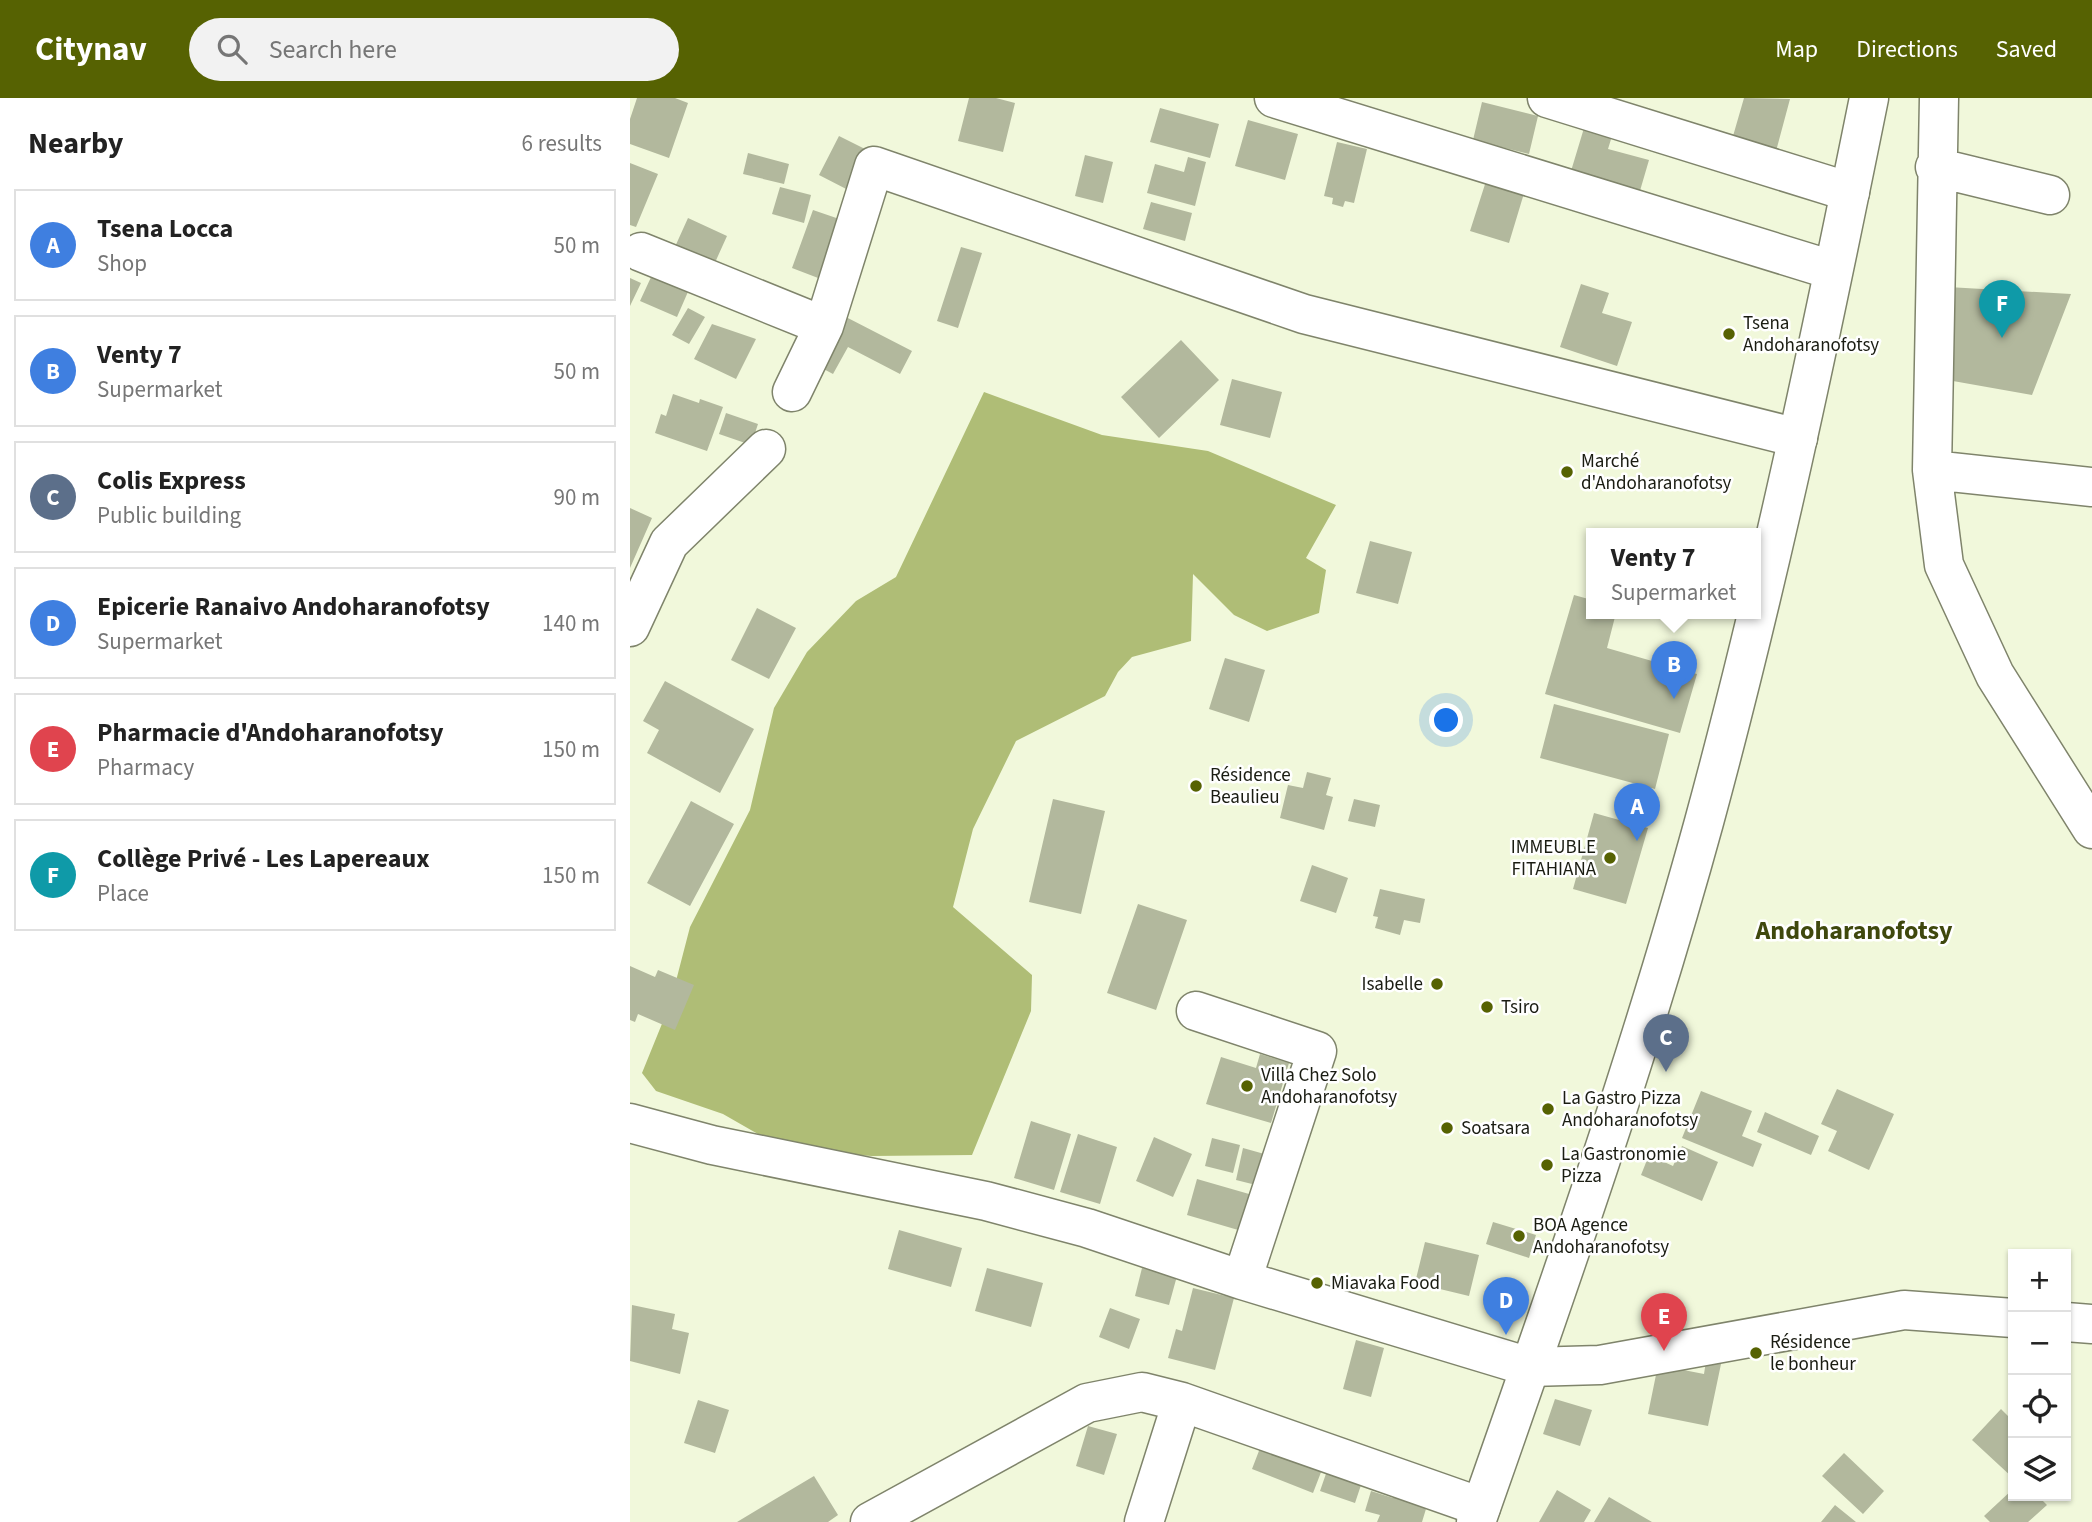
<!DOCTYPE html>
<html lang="en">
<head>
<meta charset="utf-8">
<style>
	:root { --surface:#fff; --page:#f2f2f2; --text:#222; --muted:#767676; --line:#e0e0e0; --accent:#566202 }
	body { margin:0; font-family:"Source Sans 3",sans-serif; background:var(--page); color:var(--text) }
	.controls { position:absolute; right:21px; bottom:21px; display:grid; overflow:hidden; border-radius:0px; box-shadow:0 2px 5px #0004 }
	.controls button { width:63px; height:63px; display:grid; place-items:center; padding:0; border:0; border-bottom:2px solid var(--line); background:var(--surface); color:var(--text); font:35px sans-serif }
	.you { position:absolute; left:817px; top:623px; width:24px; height:24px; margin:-18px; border:5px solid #fff; border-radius:50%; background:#1a73e8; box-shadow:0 0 0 10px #1a73e833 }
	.badge { display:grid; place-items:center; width:46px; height:46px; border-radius:50%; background:var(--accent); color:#fff; font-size:23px; font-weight:700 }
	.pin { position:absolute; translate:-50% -58px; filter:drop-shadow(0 2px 4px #0008) }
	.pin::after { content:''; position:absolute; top:37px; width:24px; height:21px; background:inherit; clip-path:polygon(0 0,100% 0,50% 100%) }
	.popup { position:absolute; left:956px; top:430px; width:175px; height:91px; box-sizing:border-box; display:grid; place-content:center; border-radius:0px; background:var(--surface); filter:drop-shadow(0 2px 5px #0005); font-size:23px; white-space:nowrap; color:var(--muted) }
	.popup b { font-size:26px; color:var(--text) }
	.popup::after { content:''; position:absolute; left:50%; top:100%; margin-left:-14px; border:14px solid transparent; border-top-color:var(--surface) }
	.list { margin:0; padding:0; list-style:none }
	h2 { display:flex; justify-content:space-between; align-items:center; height:91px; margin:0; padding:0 28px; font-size:30px }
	h2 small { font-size:23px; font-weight:400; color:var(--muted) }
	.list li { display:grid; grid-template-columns:46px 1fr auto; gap:21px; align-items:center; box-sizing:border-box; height:112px; margin:0 14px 14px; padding:0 14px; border:2px solid var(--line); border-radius:0px }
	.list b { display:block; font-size:26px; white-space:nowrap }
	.list p { margin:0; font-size:23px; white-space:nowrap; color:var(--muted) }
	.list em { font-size:23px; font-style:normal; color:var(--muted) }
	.icon { flex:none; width:38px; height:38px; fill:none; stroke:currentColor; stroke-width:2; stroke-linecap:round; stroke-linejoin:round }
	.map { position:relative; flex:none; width:1462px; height:1424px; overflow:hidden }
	header { display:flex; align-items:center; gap:42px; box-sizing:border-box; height:98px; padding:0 35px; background:var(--accent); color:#fff }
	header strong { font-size:33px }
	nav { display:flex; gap:38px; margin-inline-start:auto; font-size:24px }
	.search { width:490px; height:63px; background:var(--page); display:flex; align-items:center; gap:18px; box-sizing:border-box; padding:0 24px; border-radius:38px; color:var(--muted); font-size:26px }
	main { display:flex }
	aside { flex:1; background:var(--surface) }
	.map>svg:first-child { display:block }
	.forest { fill:#afbd76 }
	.building { fill:#b2b89d }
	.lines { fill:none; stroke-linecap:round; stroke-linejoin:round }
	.minor-casing { stroke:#7f846b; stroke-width:41 }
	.major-casing { stroke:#7f846b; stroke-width:41 }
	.minor { stroke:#fff; stroke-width:38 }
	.major { stroke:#fff; stroke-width:38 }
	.poi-dot { fill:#566202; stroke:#fff; stroke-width:2.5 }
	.labels { text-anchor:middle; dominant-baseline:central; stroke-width:5; stroke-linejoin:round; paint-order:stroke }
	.poi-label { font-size:19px; fill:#1a1c12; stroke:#fff; text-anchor:start }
	.district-label { font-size:26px; font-weight:bold; fill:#3f480d; stroke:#fff }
</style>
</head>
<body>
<header>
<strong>Citynav</strong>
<div class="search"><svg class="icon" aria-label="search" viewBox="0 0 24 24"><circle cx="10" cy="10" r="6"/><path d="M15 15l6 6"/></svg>Search here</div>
<nav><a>Map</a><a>Directions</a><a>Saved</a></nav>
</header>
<main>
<aside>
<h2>Nearby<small>6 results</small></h2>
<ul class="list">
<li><span class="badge" style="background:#3f7fe0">A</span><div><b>Tsena Locca</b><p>Shop</p></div><em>50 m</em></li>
<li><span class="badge" style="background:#3f7fe0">B</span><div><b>Venty 7</b><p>Supermarket</p></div><em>50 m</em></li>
<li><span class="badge" style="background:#5c6f8a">C</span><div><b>Colis Express</b><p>Public building</p></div><em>90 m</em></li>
<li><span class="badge" style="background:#3f7fe0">D</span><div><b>Epicerie Ranaivo Andoharanofotsy</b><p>Supermarket</p></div><em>140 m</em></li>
<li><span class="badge" style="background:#e0444e">E</span><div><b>Pharmacie d'Andoharanofotsy</b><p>Pharmacy</p></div><em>150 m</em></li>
<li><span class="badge" style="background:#0f9aa8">F</span><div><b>Collège Privé - Les Lapereaux</b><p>Place</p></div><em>150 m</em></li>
</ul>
</aside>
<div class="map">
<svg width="1462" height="1424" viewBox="0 0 1462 1424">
	<rect width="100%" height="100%" fill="#f1f8db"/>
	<!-- forest -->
	<path class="forest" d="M354 294 472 337 578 353 706 407 676 460 696 472 689 515 637 533 604 517 563 476 561 543 502 559 488 574 475 598 386 643 343 731 323 809 402 877 401 913 342 1057 242 1058 156 1052 93 1016 26 993 12 975 40 906 60 829 120 712 144 610 177 554 226 503 266 479Z"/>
	<!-- building -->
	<path class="building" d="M7 0H45L58 5 39 60 0 46V21Z
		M339 0H366L385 5 373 54 328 43Z
		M1114 0 1160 1 1145 57 1101 45Z
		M852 4 908 18 899 56 843 42Z
		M530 10 589 26 580 60 520 44Z
		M618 22 668 36 655 82 605 68Z
		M954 30 982 38 978 51 1019 62 1007 103 938 83Z
		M209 38 245 56 224 95 189 77Z
		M707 44 737 51 724 105 715 103 713 109 702 106 703 100 694 98Z
		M118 55 159 66 154 86 113 76Z
		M455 57 483 64 473 105 445 98Z
		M558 59 576 64 565 108 517 95 525 66 554 74Z
		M0 65 28 76 6 129 0 127Z
		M857 80 895 92 879 145 840 133Z
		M150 89 181 97 174 125 142 116Z
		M521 104 562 115 555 143 513 131Z
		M183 112 218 124 196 183 162 170Z
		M58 120 97 138 83 169 44 151Z
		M331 149 352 155 328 230 307 223Z
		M28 164 64 180 47 219 10 203Z
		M0 180 11 185 0 208Z
		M951 186 979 195 972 215 1002 224 987 268 930 249Z
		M1318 189 1441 196 1402 297 1323 283Z
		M58 210 75 219 59 246 42 237Z
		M214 218 282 253 270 276 218 249 203 276 188 268Z
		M82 226 126 241 106 281 64 261Z
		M551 242 589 282 529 340 491 299Z
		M602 281 652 294 640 340 590 327Z
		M43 296 69 305 70 301 93 309 77 353 25 335 31 316 36 318Z
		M96 315 128 326 121 347 89 336Z
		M0 410 22 420 0 470Z
		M740 443 782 454 768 506 726 495Z
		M944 497 962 502V515H986L977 550 1067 576 1050 635 915 596Z
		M127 510 166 530 139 581 101 562Z
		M595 560 635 572 619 624 579 611Z
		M35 583 124 631 90 695 17 655 29 632 13 623Z
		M924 606 1039 636 1025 691 910 660Z
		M677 674 701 680 696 697 703 699 694 732 650 720 658 687 673 690Z
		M423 701 475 713 451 816 399 804Z
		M724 701 750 707 745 729 718 723Z
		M61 703 104 726 60 808 17 785Z
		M964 715 1018 730 996 806 943 791Z
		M682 767 718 780 706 815 670 803Z
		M750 791 795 801 790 825 774 822 770 837 745 830 748 819 743 818Z
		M508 806 557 822 526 912 477 895Z
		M0 868 25 879 28 872 64 887 45 932 8 916 5 924 0 922Z
		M630 956 659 965 641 1025 576 1006 591 959 626 970Z
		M1207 991 1264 1016 1239 1072 1198 1053 1207 1033 1191 1026Z
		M1071 993 1122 1013 1112 1038 1132 1046 1123 1069 1052 1040Z
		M1135 1014 1189 1038 1181 1057 1127 1034Z
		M401 1023 441 1036 424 1092 384 1080Z
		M448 1036 487 1049 470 1106 430 1094Z
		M524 1039 562 1056 543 1099 506 1083Z
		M582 1040 610 1047 603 1075 575 1068Z
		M1052 1048 1088 1064 1072 1103 1011 1077 1019 1057 1043 1068Z
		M613 1050 638 1057 630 1088 606 1082Z
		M567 1081 626 1098 615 1134 557 1117Z
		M863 1124 906 1137 899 1160 856 1146Z
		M269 1132 332 1150 321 1189 258 1171Z
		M795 1144 849 1157 839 1198 785 1185Z
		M357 1170 413 1185 401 1229 345 1213Z
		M512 1170 547 1178 539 1207 505 1198Z
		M563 1190 604 1200 585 1272 538 1260 546 1231 552 1233Z
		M2 1207 45 1216 42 1231 59 1235 50 1276 0 1263Z
		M480 1210 510 1221 499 1251 469 1239Z
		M726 1242 754 1250 741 1299 713 1291Z
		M1076 1263 1091 1266 1078 1328 1018 1316 1028 1267 1074 1276Z
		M925 1301 962 1312 950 1348 913 1336Z
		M68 1302 99 1312 85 1355 54 1345Z
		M1371 1311 1383 1323V1380L1342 1342Z
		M458 1328 487 1336 474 1377 446 1368Z
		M632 1345 693 1369 683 1395 622 1371Z
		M1214 1355 1254 1393 1233 1416 1192 1378Z
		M699 1367 734 1378 725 1405 690 1393Z
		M184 1378 208 1417 198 1424H107Z
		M765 1391 799 1401 792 1424H747L750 1417 735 1413 741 1393 763 1400Z
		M1383 1391V1398H1408L1417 1407 1398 1424H1360L1354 1418Z
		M927 1392 961 1412 954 1424H909Z
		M979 1399 1022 1424H964Z
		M1205 1407 1226 1424H1191Z"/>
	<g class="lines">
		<!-- minor casing -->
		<g class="minor-casing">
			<path id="minor" d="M644 0 1202 172
				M917 0 1220 94
				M1309 0 1302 372 1314 467 1365 577 1462 731
				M1305 69 1420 97
				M11 154 194 228
				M162 294 194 228 244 68 674 216 1168 340
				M1302 372 1462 389
				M0 529 39 445 136 351
				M566 913 687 953 612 1182
				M0 1025 82 1047 356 1103 457 1130 612 1182 900 1269 970 1267 1274 1212 1383 1220
				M1436 1224 1462 1226
				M240 1424 457 1305 512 1294 552 1304 851 1409
				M514 1424 552 1304"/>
		</g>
		<!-- major casing -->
		<g class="major-casing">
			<path id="major" d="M846 1424C927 1193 1009 961 1074 724 1139 485 1190 243 1239 0"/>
		</g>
		<!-- minor -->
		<use href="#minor" class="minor"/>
		<!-- major -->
		<use href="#major" class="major"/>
	</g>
	<!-- markers -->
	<g class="poi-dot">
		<circle cx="1099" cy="236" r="7"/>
		<circle cx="937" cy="374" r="7"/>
		<circle cx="566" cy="688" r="7"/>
		<circle cx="980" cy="760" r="7"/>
		<circle cx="807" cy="886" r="7"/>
		<circle cx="857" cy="909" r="7"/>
		<circle cx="617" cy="988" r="7"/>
		<circle cx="918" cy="1011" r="7"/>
		<circle cx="817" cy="1030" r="7"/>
		<circle cx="917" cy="1067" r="7"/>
		<circle cx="889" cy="1138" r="7"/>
		<circle cx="687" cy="1185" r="7"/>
		<circle cx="1126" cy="1255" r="7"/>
	</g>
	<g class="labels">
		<!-- poi labels -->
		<g class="poi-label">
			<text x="1113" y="225">Tsena<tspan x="1113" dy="22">Andoharanofotsy</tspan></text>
			<text x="951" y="363">Marché<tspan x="951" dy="22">d'Andoharanofotsy</tspan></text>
			<text x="580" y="677">Résidence<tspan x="580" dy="22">Beaulieu</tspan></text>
			<text x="966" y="749" text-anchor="end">IMMEUBLE<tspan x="966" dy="22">FITAHIANA</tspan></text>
			<text x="793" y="886" text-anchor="end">Isabelle</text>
			<text x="871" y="909">Tsiro</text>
			<text x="631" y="977">Villa Chez Solo<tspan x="631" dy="22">Andoharanofotsy</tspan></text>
			<text x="932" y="1000">La Gastro Pizza<tspan x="932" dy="22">Andoharanofotsy</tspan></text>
			<text x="831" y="1030">Soatsara</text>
			<text x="931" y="1056">La Gastronomie<tspan x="931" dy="22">Pizza</tspan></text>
			<text x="903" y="1127">BOA Agence<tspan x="903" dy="22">Andoharanofotsy</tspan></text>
			<text x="701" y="1185">Miavaka Food</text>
			<text x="1140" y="1244">Résidence<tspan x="1140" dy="22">le bonheur</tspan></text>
		</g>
		<!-- district labels -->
		<g class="district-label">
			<text x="1224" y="832">Andoharanofotsy</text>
		</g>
	</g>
</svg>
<div class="controls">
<button>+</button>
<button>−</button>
<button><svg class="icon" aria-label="locate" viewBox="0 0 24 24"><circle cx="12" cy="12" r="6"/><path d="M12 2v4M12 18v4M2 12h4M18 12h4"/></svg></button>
<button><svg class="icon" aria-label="layers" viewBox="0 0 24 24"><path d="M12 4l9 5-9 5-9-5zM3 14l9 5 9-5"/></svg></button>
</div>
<div class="you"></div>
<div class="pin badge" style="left:1007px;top:743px;background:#3f7fe0">A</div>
<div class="pin badge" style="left:1044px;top:601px;background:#3f7fe0">B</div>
<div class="popup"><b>Venty 7</b>Supermarket</div>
<div class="pin badge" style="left:1036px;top:974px;background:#5c6f8a">C</div>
<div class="pin badge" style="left:876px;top:1237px;background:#3f7fe0">D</div>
<div class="pin badge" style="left:1034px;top:1253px;background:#e0444e">E</div>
<div class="pin badge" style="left:1372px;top:240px;background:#0f9aa8">F</div>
</div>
</main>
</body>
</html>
